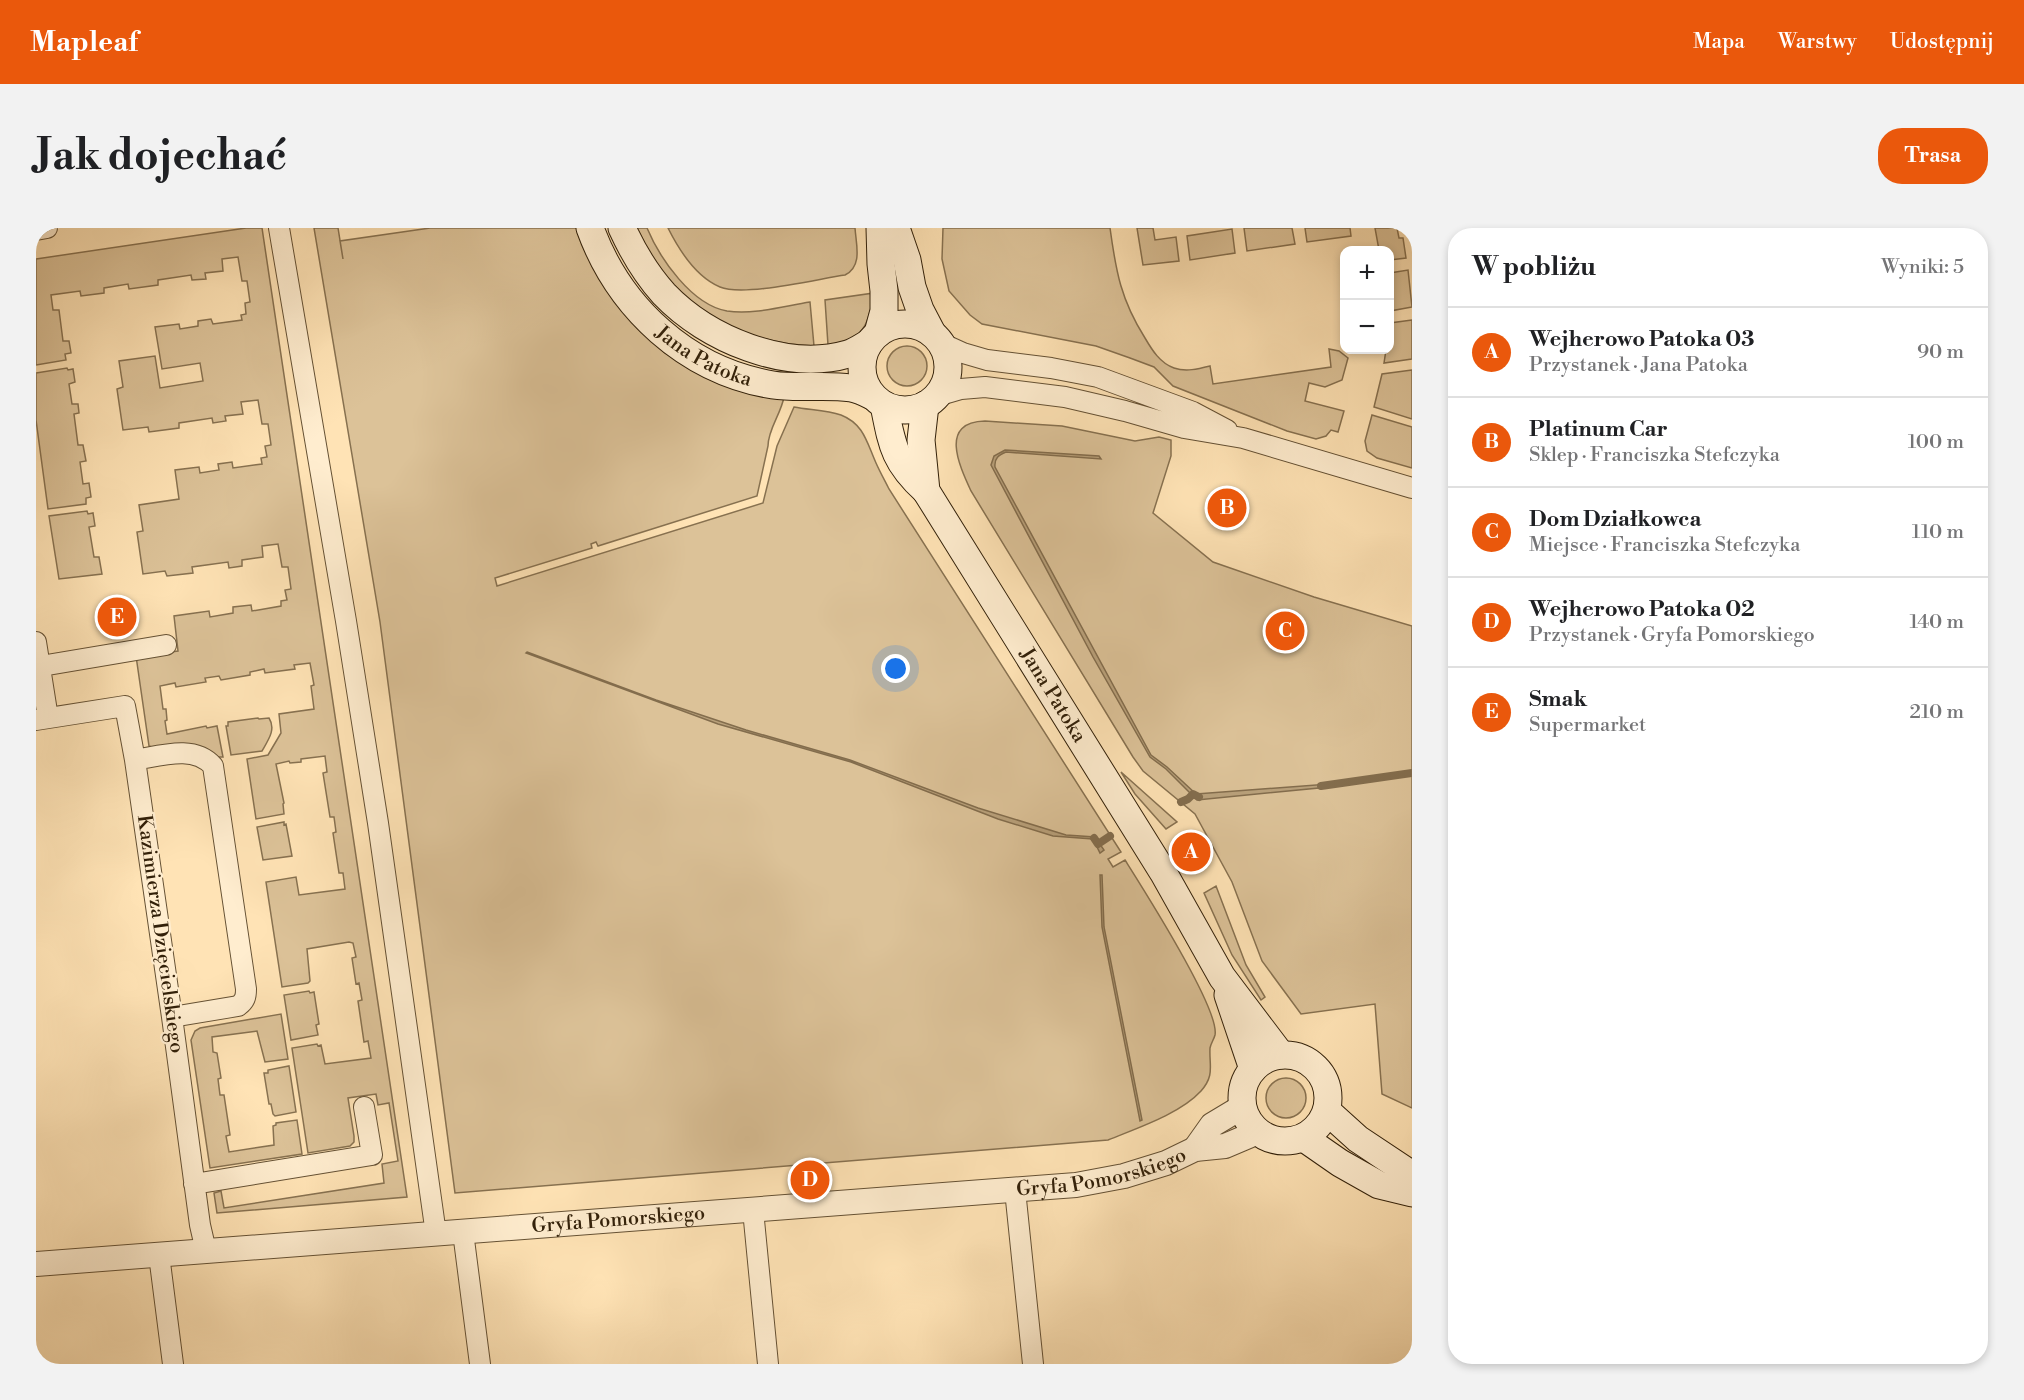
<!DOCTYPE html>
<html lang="pl">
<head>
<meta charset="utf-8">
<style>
	:root { --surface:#fff; --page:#f2f2f2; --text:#202124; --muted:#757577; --line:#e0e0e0; --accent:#ea580c }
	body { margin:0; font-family:"Libre Bodoni",serif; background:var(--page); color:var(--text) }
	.controls { position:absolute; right:18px; top:18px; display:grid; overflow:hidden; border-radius:12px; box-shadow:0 3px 9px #0003 }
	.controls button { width:54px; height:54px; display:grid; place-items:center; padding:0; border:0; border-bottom:2px solid var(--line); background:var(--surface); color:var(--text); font:30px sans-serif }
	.you { position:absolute; left:860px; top:441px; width:21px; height:21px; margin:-15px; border:4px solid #fff; border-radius:50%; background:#1a73e8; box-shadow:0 0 0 9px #1a73e833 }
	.badge { display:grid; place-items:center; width:39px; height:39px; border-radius:50%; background:var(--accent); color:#fff; font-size:20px; font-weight:700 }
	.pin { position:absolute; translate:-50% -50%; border:3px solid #fff; box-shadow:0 2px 6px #0006 }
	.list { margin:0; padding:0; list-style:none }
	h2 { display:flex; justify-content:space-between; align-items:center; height:78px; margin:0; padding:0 24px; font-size:26px }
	h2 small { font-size:20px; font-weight:400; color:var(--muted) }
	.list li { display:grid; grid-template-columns:39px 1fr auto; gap:18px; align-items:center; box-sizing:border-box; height:90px; padding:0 24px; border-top:2px solid var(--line) }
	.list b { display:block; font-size:22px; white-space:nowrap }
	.list p { margin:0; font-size:20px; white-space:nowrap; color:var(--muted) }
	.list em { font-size:20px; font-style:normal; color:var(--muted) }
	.map { position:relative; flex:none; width:1376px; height:1136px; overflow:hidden; border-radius:24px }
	header { display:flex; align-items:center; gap:36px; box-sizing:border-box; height:84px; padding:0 30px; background:var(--accent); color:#fff }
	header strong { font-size:28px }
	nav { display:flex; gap:33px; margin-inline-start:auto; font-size:21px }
	.intro { display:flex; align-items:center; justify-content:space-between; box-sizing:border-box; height:144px; padding:0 36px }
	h1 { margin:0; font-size:42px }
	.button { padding:15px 27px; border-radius:24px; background:var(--accent); color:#fff; font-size:21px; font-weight:700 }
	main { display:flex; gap:36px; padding:0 36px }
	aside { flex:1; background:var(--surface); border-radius:24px; box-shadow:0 3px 9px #0003 }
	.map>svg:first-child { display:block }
	.green { fill:#dcc298; stroke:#877150; stroke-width:1.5 }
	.water { fill:#b9a17b; stroke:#836d4d; stroke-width:1.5 }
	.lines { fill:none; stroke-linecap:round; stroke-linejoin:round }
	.stream { stroke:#836d4d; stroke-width:8 }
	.minor-casing { stroke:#655134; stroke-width:22 }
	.tertiary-casing { stroke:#655134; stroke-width:26 }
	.secondary-casing { stroke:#322009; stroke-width:29 }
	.minor { stroke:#ffedcf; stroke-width:20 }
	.tertiary { stroke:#ffedcf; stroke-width:24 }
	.secondary { stroke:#ffedcf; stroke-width:27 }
	.labels { text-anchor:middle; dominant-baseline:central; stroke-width:4.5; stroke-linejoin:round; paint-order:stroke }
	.street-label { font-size:20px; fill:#322009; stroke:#ffedcf }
</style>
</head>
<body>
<header>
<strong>Mapleaf</strong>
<nav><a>Mapa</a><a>Warstwy</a><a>Udostępnij</a></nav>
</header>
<div class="intro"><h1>Jak dojechać</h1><a class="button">Trasa</a></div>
<main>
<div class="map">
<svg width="1376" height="1136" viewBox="0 0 1376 1136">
	<rect width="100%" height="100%" fill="#ffe3b5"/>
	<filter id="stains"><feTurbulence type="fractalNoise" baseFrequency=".00333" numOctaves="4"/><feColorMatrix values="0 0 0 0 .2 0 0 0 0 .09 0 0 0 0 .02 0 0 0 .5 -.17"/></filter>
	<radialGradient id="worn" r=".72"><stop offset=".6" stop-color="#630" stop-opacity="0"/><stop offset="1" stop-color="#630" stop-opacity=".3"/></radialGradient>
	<!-- green -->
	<path class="green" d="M210 0H226L371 969 181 985 178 965 185 963 188 980 348 955 346 936 362 933 353 875 342 877 340 866 312 870 318 908V914L314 918 272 925 256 820 281 816 282 818 285 817 289 836 335 830 332 813 328 814 322 773 326 772 323 755 320 756 316 730 320 729 317 715 313 714 271 721 274 753 272 755 246 759 230 654 260 649 263 667 309 661 307 645H303L297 605 300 604 298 589H294L287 545 291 544 289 528 265 531V534L254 535 253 533 240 536 248 575 247 576 248 586 220 591 211 531 232 527 245 505 243 486 278 481 275 458 278 457 274 435 258 437 259 441 229 445 228 441 214 444V447L185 452 183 448 169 450 170 454 140 459 139 455 124 458 127 481H130L131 492 129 493 131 506 170 498 171 500 181 498 187 529H182C163 513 139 518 116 519L113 518 100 428 142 423 138 388 173 383 174 389 197 385V379L215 377 216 383 245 378V373L251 372 249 362 255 361 252 339H246L242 316 226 318 227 329 206 332V338L193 340 192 334 156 339 157 345 131 348 129 343 107 346 101 304 107 303 103 277 143 271 139 242 163 239 164 245 183 242 182 236 196 234 197 240 226 236 225 230 231 229 229 218 235 217 232 196H226L222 172 205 174 207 186 189 188 190 193 177 195 176 190 143 195V200L113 204 112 199 87 202 81 161 87 159 83 133 119 128 124 160 167 153 164 135 126 141 119 99 143 96 144 101 162 98V93L175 91 177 96 206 92 205 87 210 86 209 75 214 74 211 53H206L202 29 186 31 187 43 169 45 170 51 156 52 155 47 122 52V57L93 61 92 56 68 60V65L45 68 44 63 15 67 17 82H23L27 113H33L35 125 29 126 30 132 0 137V31Z
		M278 0H302L307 31 304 13 394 0H544L566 52 601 100 629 125 666 146 748 169C745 186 732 201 732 218L721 268 562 318 560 314 555 316 556 320 459 350 461 358 727 275 741 218 758 179C773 182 790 182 805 187 828 196 831 215 840 235 844 244 849 253 853 261L1085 624 1072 631 1077 639 1089 632C1106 659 1184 781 1179 807 1178 811 1175 815 1174 820 1173 838 1179 847 1165 863 1144 886 1101 900 1072 912L419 965 344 394Z
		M599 0H611C624 31 656 77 691 83 718 87 748 78 774 74L778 118C713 116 658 87 619 36 611 26 605 12 599 0Z
		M632 0H819C820 16 827 38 809 47 781 51 708 69 684 59 660 49 643 22 632 0Z
		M907 0H1074C1080 44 1085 72 1109 110 1116 122 1124 135 1138 140 1150 144 1162 141 1174 138L1177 156 1295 139 1293 121 1303 123 1312 130 1306 152 1289 159 1273 155 1269 173 1308 183 1302 204 1295 202 1290 208 1280 211 1251 203 1137 158 1118 139 1094 130 1060 118 946 96 934 87 913 63 906 31Z
		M1101 0H1117L1119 12 1140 9 1143 33 1107 37Z
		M1208 0H1256L1259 16 1211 23Z
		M1269 0H1314L1315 8 1271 14Z
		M1339 0H1361L1363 10H1367L1370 30 1354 32V22H1343Z
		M1196 1 1199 25 1154 32 1151 8Z
		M1372 42 1376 79 1354 83V45Z
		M838 65C831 100 829 110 792 117L789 72Z
		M1376 92V131L1348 135 1350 122H1354V95Z
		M851 138a20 20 0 1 1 40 0a20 20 0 1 1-40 0Z
		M31 140 32 142 37 141 39 154 33 156 36 176H42L43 185 38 186 42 217H47L50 233 44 234 47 256 53 255 55 269 50 270V276L12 281 0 192V145Z
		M1376 142V191L1338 179 1346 146Z
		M1336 187 1376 199V240L1341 230 1331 223 1329 213Z
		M949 193 1026 198 1099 213 1123 209 1135 212V228L1117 285 1177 334 1278 369 1376 398V880L1346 866 1339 776 1265 786 1226 733 1196 654 1159 586 1107 543 1097 529 935 263C923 237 903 194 949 193Z
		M51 283 52 286 57 285 59 298 53 299 58 329H63L66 346 23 351 13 288Z
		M222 490 223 491 233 490C240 501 233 511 226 523L195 527 190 498H192V494Z
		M1085 544 1141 594 1130 601 1099 566Z
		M248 594V597L250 596 256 628 227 632 221 599Z
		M1180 658 1210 737 1229 769 1225 772 1196 727 1168 665Z
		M273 763 274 765 278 764 283 796 280 797 282 807 255 812 248 767Z
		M245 786 252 831 229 834 221 803 176 809 177 824 181 825 185 850 182 851 184 867H188L194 907 190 908 193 924 238 917 237 898 240 897V895L261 892 266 926 174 940 155 812 159 803 164 800Z
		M253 838 260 884 239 888 237 886 235 876H233L228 845H232V842Z
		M1230 870a20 20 0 1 1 40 0a20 20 0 1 1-40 0Z"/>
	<!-- water -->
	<path class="water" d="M969 222 1063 228 1065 231 970 224C963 227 958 230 959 239L1115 527 1131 539 1160 566 1293 556V559L1161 572 1130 541 1114 529 1057 429 955 237 958 228Z
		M491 424 620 472 710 502 814 532 942 580 1030 607 1059 609 1068 622 1064 625 1057 611 1017 608 962 591 815 534 682 496 490 425Z
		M1064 647H1066L1068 699 1106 892 1104 893 1066 699Z"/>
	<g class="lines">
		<!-- stream -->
		<path class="stream" d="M1285 558 1376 545
			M1145 574 1152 571 1157 566 1163 569
			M1058 610 1062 616 1074 608"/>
		<!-- minor casing -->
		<g class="minor-casing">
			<path id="minor" d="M243 0 310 393 342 595 400 1006
				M0 2 11 0
				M905 115 927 125 951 132 1015 140 1062 149 1157 184 1191 202
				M901 168 925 161 949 159 1029 169 1089 183 1148 200 1207 210 1376 260
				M0 414 12 490
				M0 439 130 417
				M0 492 89 478 99 532 136 789 164 997 170 1023
				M99 532C124 528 158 516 177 538L210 761C210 769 209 773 202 778L136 789
				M158 956 336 927 328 879
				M979 962 997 1136
				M717 982 732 1136
				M427 1004 444 1136
				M123 1027 137 1136"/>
		</g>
		<!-- tertiary casing -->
		<g class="tertiary-casing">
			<g id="tertiary">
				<path d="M1159 921 1176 897 1206 879"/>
				<path id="s1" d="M0 1036 1040 957 1088 948 1130 935 1159 921 1189 918 1222 904"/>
			</g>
		</g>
		<!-- secondary casing -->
		<g class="secondary-casing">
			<g id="secondary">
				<path id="s2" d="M554 0C583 80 651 143 737 157 763 161 789 156 815 160 822 161 830 165 836 168"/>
				<path d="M586 0C597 24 610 46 628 66 671 111 750 144 812 126 819 124 826 119 833 115"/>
				<path d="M860 0 871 32 876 59 884 82 896 105"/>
				<circle cx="869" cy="139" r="43"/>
				<path d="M842 105 848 83V63L845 36 844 0"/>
				<path d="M848 177C856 217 858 234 890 263"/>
				<path id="s3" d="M889 177 885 212 890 263 1127 644 1186 749 1245 827"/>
				<path d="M1192 767 1217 841"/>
				<circle cx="1249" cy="870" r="43"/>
				<path d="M1291 883 1322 911 1376 947"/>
				<path d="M1268 910 1304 935 1343 957 1376 965"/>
			</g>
		</g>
		<!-- minor -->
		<use href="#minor" class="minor"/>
		<!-- tertiary -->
		<use href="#tertiary" class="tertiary"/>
		<!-- secondary -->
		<use href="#secondary" class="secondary"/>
	</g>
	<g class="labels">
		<!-- street labels -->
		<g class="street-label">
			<text stroke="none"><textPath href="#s2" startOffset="177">Jana Patoka</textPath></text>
			<text stroke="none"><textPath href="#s3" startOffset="327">Jana Patoka</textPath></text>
			<text transform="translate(124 706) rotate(82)">Kazimierza Dzięcielskiego</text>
			<text stroke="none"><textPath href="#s1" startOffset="1070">Gryfa Pomorskiego</textPath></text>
			<text stroke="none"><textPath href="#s1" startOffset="584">Gryfa Pomorskiego</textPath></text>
		</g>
	</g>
	<rect width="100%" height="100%" filter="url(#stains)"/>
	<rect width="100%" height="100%" fill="url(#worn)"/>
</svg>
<div class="controls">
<button>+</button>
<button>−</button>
</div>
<div class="you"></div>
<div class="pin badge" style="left:1155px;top:624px">A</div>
<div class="pin badge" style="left:1191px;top:280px">B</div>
<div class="pin badge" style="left:1249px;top:403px">C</div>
<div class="pin badge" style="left:774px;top:952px">D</div>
<div class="pin badge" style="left:81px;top:389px">E</div>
</div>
<aside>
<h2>W pobliżu<small>Wyniki: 5</small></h2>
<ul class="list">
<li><span class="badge">A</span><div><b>Wejherowo Patoka 03</b><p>Przystanek · Jana Patoka</p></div><em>90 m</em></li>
<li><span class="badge">B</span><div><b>Platinum Car</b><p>Sklep · Franciszka Stefczyka</p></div><em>100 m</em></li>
<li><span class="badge">C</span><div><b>Dom Działkowca</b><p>Miejsce · Franciszka Stefczyka</p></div><em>110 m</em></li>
<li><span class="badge">D</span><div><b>Wejherowo Patoka 02</b><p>Przystanek · Gryfa Pomorskiego</p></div><em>140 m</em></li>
<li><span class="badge">E</span><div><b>Smak</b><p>Supermarket</p></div><em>210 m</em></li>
</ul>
</aside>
</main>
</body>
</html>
